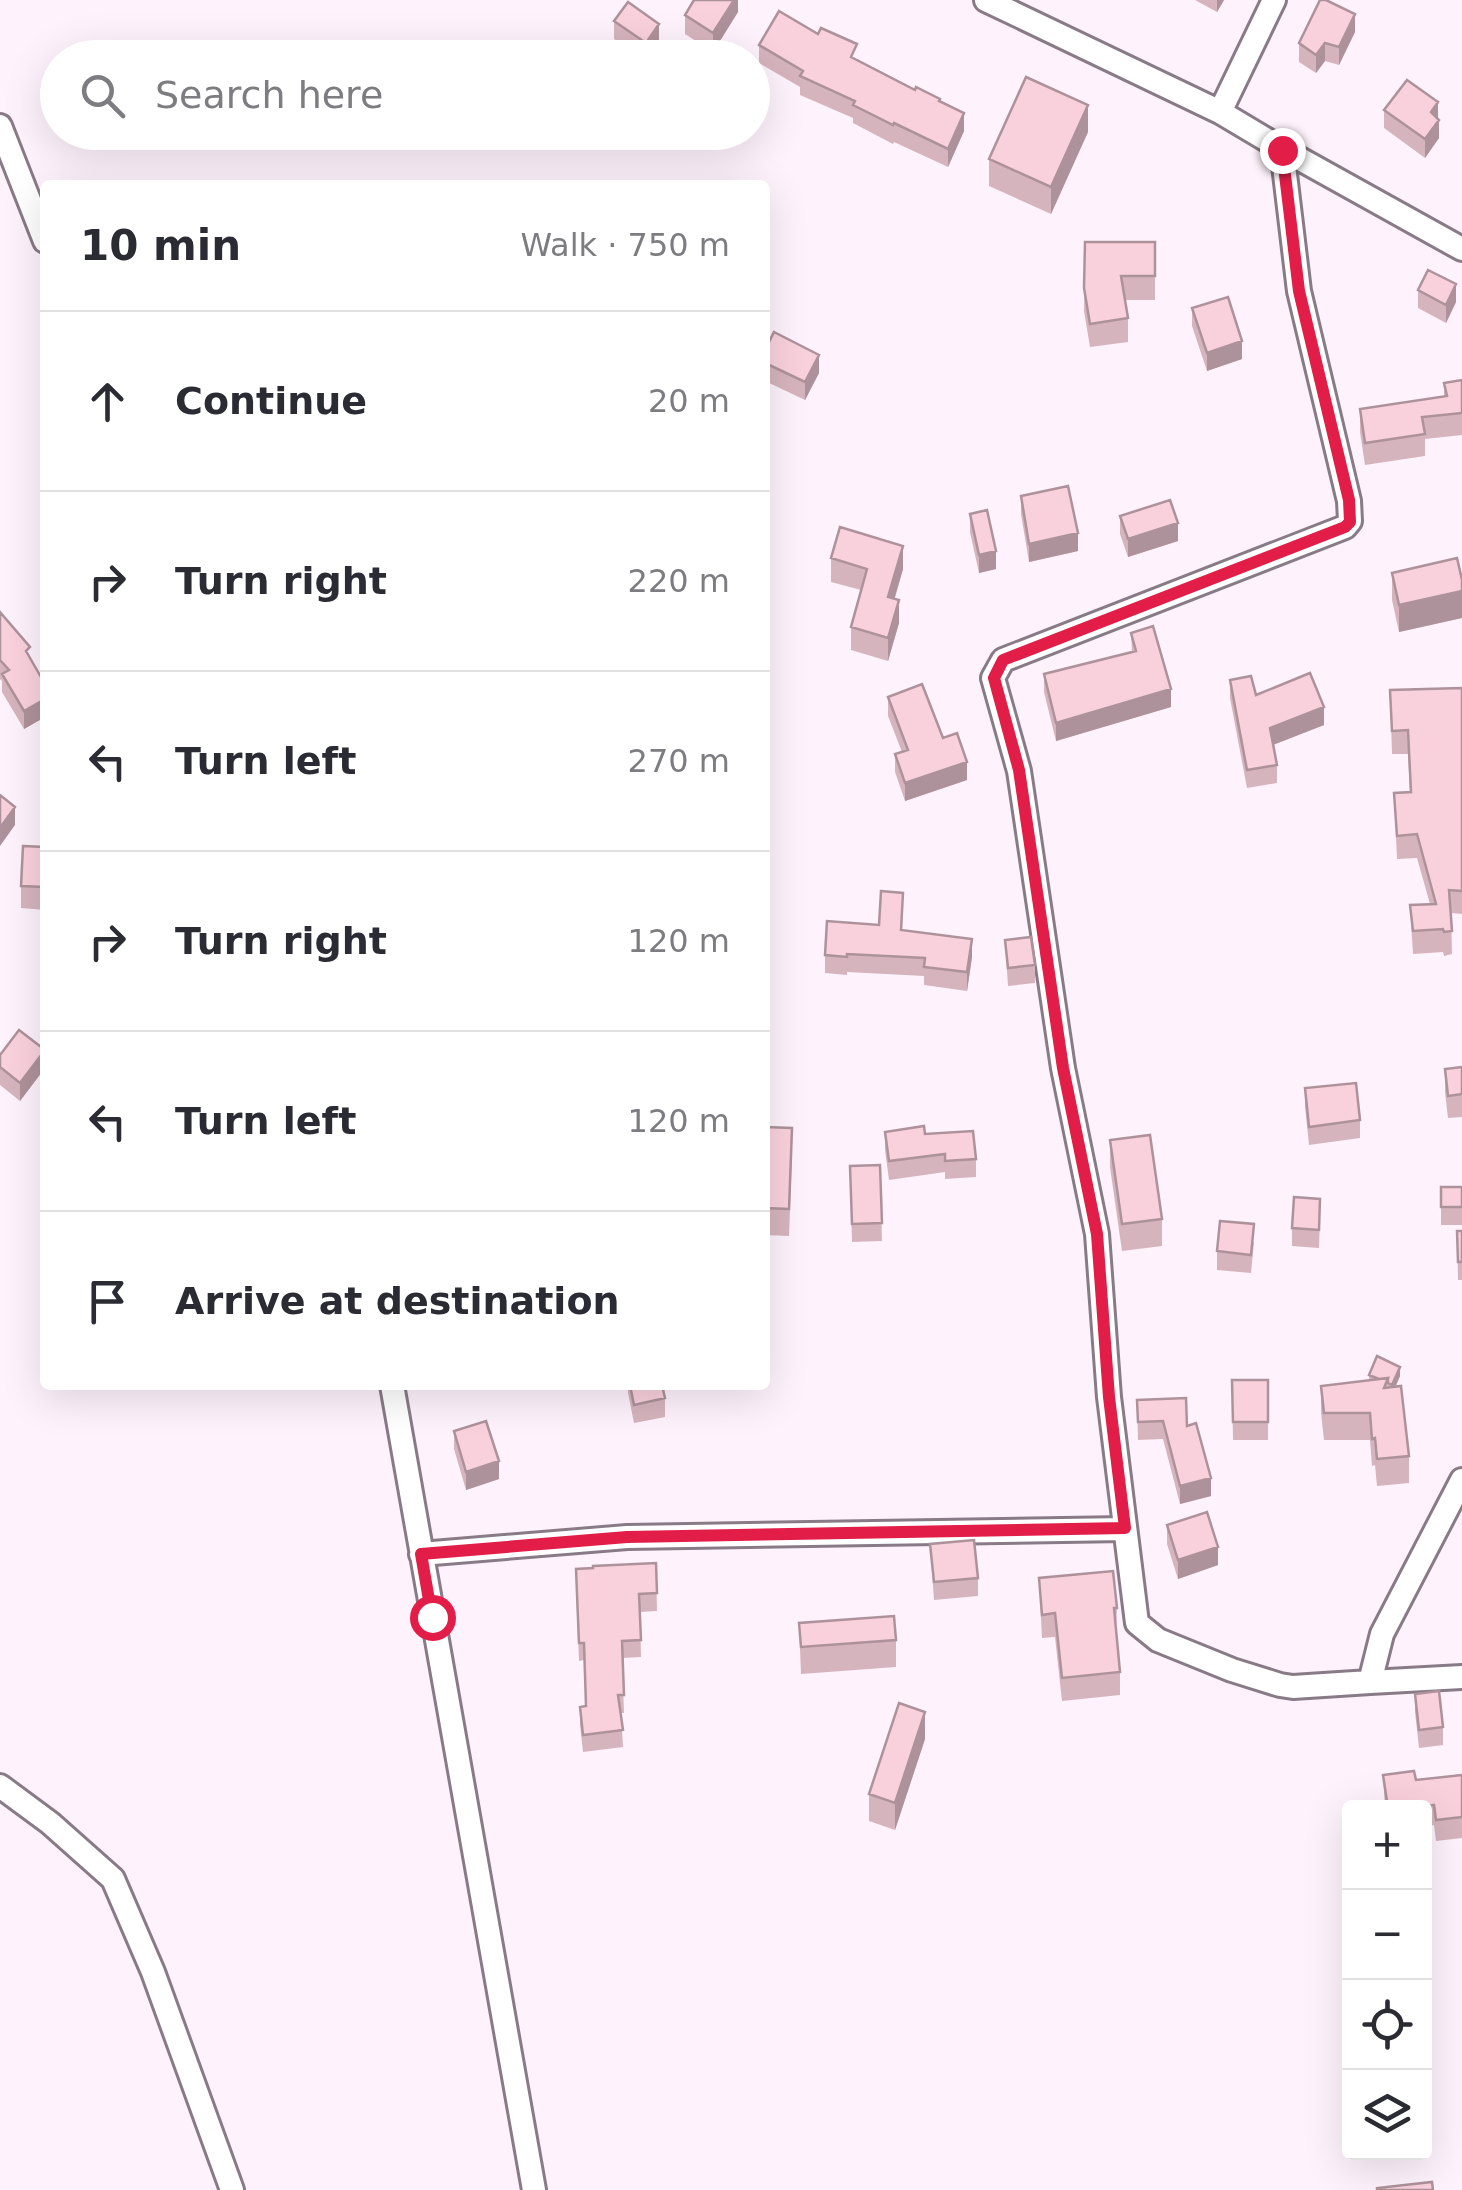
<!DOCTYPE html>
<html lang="en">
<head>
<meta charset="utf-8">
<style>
	:root { --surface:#fff; --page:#f7f7f7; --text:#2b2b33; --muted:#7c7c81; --line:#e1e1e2 }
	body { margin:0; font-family:"DejaVu Sans",sans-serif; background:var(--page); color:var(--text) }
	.controls { position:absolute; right:30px; bottom:30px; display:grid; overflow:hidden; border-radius:10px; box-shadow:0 10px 40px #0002 }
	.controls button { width:90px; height:90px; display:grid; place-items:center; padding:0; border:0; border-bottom:2px solid var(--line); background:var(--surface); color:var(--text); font:50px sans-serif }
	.stop { position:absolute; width:30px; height:30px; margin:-22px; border:8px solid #e11d48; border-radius:50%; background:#fff }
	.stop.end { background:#e11d48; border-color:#fff; box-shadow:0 2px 10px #0008 }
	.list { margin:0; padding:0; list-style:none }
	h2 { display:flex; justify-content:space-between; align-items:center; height:130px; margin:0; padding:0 40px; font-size:42px }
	h2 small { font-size:32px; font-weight:400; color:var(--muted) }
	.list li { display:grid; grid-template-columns:65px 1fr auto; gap:30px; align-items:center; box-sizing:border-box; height:180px; padding:0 40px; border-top:2px solid var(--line) }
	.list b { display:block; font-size:38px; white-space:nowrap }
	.list em { font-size:32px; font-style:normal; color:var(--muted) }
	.icon { flex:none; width:55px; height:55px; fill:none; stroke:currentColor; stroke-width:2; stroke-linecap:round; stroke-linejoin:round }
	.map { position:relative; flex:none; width:1462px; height:2190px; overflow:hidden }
	.search { position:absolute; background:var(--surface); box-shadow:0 10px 40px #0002; left:40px; top:40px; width:730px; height:110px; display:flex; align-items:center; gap:25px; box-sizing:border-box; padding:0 35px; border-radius:55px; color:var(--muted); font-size:38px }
	.panel { position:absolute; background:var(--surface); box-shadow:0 10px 40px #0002; left:40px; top:180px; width:730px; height:1210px; border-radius:10px }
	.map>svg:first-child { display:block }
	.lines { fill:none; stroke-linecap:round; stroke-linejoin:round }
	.minor-casing { stroke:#887b87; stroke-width:28 }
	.minor { stroke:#fff; stroke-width:22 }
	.wall { fill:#d6b4be }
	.shaded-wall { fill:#ae929b }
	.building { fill:#f9d1dd; stroke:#ae929b; stroke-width:2.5 }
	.route { stroke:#e11d48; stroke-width:12 }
</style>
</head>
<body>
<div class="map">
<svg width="1462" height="2190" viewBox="0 0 1462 2190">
	<rect width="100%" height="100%" fill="#fef2fc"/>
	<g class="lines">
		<!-- minor casing -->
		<g class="minor-casing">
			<path id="minor" d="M986 0 1220 112 1282 149 1462 249
				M1220 112 1274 0
				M0 126 45 241
				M1282 149 1299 291 1349 501 1350 521 1345 527 1003 660 993 678 1019 771 1063 1068 1097 1234 1109 1397 1137 1623 1158 1640 1232 1670 1280 1685 1293 1687 1370 1682 1382 1634 1462 1480
				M392 1385 534 2190
				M421 1554 627 1537 1125 1529
				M1370 1682 1462 1677
				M0 1786 50 1823 113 1879 153 1972 232 2190"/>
		</g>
		<!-- minor -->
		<use href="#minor" class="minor"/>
	</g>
	<!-- wall -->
	<path class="wall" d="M738 0V12L713 52 685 34V15Z
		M1195 0H1224L1217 12Z
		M614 21 659 42 648 58H640L614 39Z
		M1355 32 1339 65 1325 61 1316 73 1299 62V43Z
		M759 45 857 59 940 102 964 131 948 167 894 142 893 144 853 123V118L800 95V87L759 63Z
		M1384 110 1438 119 1439 138 1425 158 1384 128Z
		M1088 132 1051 214 989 186V159Z
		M1085 242H1155V300H1125L1128 318V342L1090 347 1084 311Z
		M1418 290 1456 302 1446 323 1418 308Z
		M1192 308 1242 359 1207 371 1192 326Z
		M765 363 819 373 805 400 765 381Z
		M1462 380V435L1425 439V456L1365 465 1360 432V409L1444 396V383Z
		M1021 496 1078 551 1029 562 1021 514Z
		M970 514 996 569 979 573 970 532Z
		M1120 516 1178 541 1128 557 1120 534Z
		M831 558 903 569 895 598 899 623 888 661 851 650V627L861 590 831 582Z
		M1392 573 1462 580V618L1399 632 1392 600Z
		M0 612 45 684V717L24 729 2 692V681L0 679Z
		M1131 633 1171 707 1056 741 1044 692V674L1132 652Z
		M1230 680 1256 695 1324 725 1273 745 1277 765V783L1247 788 1230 698Z
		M1462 688V914L1451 913 1452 954 1444 956 1443 952 1413 954 1410 905 1430 904 1417 858 1397 859 1394 793 1410 792 1408 754H1392L1390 690Z
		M888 697 943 738 967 780 905 801 895 772V754L902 752 888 716Z
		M45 847V910L21 908V886Z
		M903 911 902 930 972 957 967 991 924 985V976L847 972V975L825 973V955Z
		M1005 940 1035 965V983L1008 986Z
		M45 1050V1068L20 1101 0 1085V1055Z
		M1462 1067V1117L1448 1118 1445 1092V1069Z
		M1305 1088 1360 1120V1138L1309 1145 1305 1106Z
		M765 1127 792 1155 789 1236 765 1235Z
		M885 1132 925 1134 976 1159V1177L945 1179V1172L889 1180 885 1150Z
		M1110 1140 1162 1219V1246L1122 1251 1110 1167Z
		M880 1165 882 1241 852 1242 850 1166Z
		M1441 1187H1462V1225H1441Z
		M1320 1217 1319 1248 1292 1246V1228Z
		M1457 1231H1462V1280H1458Z
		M1254 1242 1251 1273 1217 1270V1251Z
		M1369 1375 1400 1376 1396 1386 1409 1456V1483L1377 1486 1375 1465 1372 1466 1370 1440H1324L1321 1413V1386L1369 1380Z
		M1232 1380H1268V1440H1233Z
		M628 1385H662L665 1398V1417L634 1423 628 1393Z
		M1137 1400 1187 1426 1211 1496 1180 1504 1163 1439 1138 1440Z
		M454 1431 499 1479 466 1490 454 1449Z
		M1167 1525 1218 1565 1178 1579 1167 1544Z
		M930 1544 978 1578V1596L934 1600Z
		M656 1563 657 1611 640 1612 641 1657 622 1658 624 1713H621L623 1747 583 1752 580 1724V1707L586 1706 584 1660 579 1661 576 1587Z
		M1039 1578 1117 1608 1116 1631 1120 1672V1695L1062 1701 1055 1637 1042 1638Z
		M799 1623 896 1640V1667L801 1674Z
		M1415 1694 1443 1727V1745L1419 1748 1415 1712Z
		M925 1739 895 1830 869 1821V1794Z
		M1383 1775 1416 1780 1462 1775V1838L1436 1841 1434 1825 1424 1827V1808H1385Z"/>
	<!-- shaded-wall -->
	<path class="shaded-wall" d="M734 0H738V12L713 52V33Z
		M1217 0H1224L1217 12Z
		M1355 14V32L1339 65V47Z
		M659 24V42L648 58H646V43Z
		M1325 43V61L1316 73V55Z
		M1438 102V120L1431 112Z
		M1088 105V132L1051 214V187Z
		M964 113V131L948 167V149Z
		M1439 120V138L1425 158V139Z
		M1456 284V302L1446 323V305Z
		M1242 341V359L1207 371V353Z
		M819 355V373L805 400V382Z
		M1178 523V541L1128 557V539Z
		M1078 533V551L1029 562V544Z
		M903 546V569L888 620V597Z
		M996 551V569L979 573V555Z
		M1462 591V618L1399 632V605Z
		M899 600V623L888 661V638Z
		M1171 689V707L1056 741V723Z
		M45 699V717L24 729V711Z
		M1324 707V725L1270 746V728Z
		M967 762V780L905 801V783Z
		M15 807V825L0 846V828Z
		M972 939V957L967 991V972Z
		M45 1050V1068L20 1101V1083Z
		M1400 1367V1376L1392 1394V1385Z
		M499 1461V1479L466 1490V1472Z
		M1211 1478V1496L1180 1504V1486Z
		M1218 1547V1565L1178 1579V1560Z
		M925 1712V1739L895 1830V1803Z"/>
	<!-- building -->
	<path class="building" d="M694 0H734L713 33 685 15Z
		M1320 0H1326L1355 14 1339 47 1325 43 1316 55 1299 43Z
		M628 2 659 24 646 43 614 21Z
		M779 11 818 34 821 28 857 44 851 57 915 90 916 87 940 99 939 101 964 113 948 149 894 123 893 125 853 105 855 101 800 76 803 71 759 45Z
		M1026 77 1088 105 1051 187 989 159Z
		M1407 80 1438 102 1431 112 1439 120 1425 139 1384 110Z
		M1085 242H1155V276H1121L1128 318 1090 324 1084 288Z
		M1428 270 1456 284 1446 305 1418 290Z
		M1228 297 1242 341 1207 353 1192 308Z
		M774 332 819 355 805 382 765 363V350Z
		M1462 380V413L1422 417 1425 434 1365 443 1360 409 1447 396 1444 383Z
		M1068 486 1078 533 1029 544 1021 496Z
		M1170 500 1178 523 1128 539 1120 516Z
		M987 510 996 551 979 555 970 514Z
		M840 527 903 546 888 597 899 600 888 638 851 627 867 569 831 558Z
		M1457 558 1462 580V591L1399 605 1392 573Z
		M0 612 30 647 26 651 45 684V699L24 711 2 674 9 670 0 660Z
		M1153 626 1171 689 1056 723 1044 674 1136 651 1131 633Z
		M1310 673 1324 707 1270 728 1277 765 1247 770 1230 680 1251 676 1256 695Z
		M922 684 943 738 957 733 967 762 905 783 895 754 908 750 888 697Z
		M1462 688V891L1449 890 1452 931 1444 932 1443 929 1413 931 1410 905 1436 904 1417 834 1397 836 1394 793 1411 792 1408 730 1392 731 1390 690Z
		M0 795 15 807 0 828Z
		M23 846 45 847V887L21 886Z
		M881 891 903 893 901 930 972 939 967 972 924 967 925 958 847 954V957L825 955 827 921 879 925Z
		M1031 937 1035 965 1008 968 1005 940Z
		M19 1030 45 1050 20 1083 0 1067V1055Z
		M1462 1067V1094L1448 1096 1445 1069Z
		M1356 1083 1360 1120 1309 1127 1305 1088Z
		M924 1126 925 1134 973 1131 976 1159 945 1161V1154L889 1161 885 1132Z
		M765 1127 792 1128 789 1209 765 1208Z
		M1150 1135 1162 1219 1122 1224 1110 1140Z
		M880 1165 882 1223 852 1224 850 1166Z
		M1441 1187H1462V1207H1441Z
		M1294 1197 1320 1199 1319 1230 1292 1228Z
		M1220 1221 1254 1224 1251 1255 1217 1251Z
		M1457 1231H1462V1262H1458Z
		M1377 1356 1400 1367 1392 1385 1388 1383V1378L1379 1379 1369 1375Z
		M1388 1378 1384 1388 1401 1386 1409 1456 1377 1459 1375 1438 1372 1439 1370 1413H1324L1321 1386Z
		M1232 1380H1268V1422H1233Z
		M630 1385H662L665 1398 634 1405Z
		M1186 1398 1187 1426 1196 1423 1211 1478 1180 1486 1163 1421 1138 1422 1137 1400Z
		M486 1421 499 1461 466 1472 454 1431Z
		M1207 1512 1218 1547 1178 1560 1167 1525Z
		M974 1540 978 1578 934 1582 930 1544Z
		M656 1563 657 1593 639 1594 641 1640 622 1641 624 1695H618L623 1730 583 1735 580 1707 586 1706 584 1643H579L576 1569 593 1568V1566Z
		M1113 1571 1117 1608H1114L1120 1672 1062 1678 1055 1613 1042 1615 1039 1578Z
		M894 1616 896 1640 801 1647 799 1623Z
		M1439 1691 1443 1727 1419 1730 1415 1694Z
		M899 1703 925 1712 895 1803 869 1794Z
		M1414 1771 1416 1780 1462 1775V1817L1436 1820 1434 1805 1416 1808H1388L1383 1775Z
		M1432 2182 1433 2190H1377V2188Z"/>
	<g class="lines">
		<!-- route -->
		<path class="route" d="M432 1617 421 1554 627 1537 1125 1528 1109 1397 1097 1234 1063 1068 1019 770 994 678 1003 660 1345 527 1350 522 1349 500 1299 291 1282 150"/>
	</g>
</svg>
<div class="controls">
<button>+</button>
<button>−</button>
<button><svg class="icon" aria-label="locate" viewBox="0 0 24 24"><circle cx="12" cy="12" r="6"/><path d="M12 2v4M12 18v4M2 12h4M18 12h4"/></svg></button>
<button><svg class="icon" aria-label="layers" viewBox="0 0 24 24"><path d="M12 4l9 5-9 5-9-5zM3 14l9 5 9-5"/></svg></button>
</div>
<div class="stop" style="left:432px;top:1617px"></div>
<div class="stop end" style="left:1282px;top:150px"></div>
<div class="search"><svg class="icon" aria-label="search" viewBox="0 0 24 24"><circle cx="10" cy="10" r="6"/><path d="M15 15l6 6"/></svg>Search here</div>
<section class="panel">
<h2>10 min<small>Walk · 750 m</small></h2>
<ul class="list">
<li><svg class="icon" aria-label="ahead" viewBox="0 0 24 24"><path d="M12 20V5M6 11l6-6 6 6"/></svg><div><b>Continue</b></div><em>20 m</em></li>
<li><svg class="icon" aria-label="right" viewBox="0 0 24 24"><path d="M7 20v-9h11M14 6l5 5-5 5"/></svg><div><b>Turn right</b></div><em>220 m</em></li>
<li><svg class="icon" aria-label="left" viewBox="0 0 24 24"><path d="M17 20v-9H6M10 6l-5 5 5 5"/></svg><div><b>Turn left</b></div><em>270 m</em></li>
<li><svg class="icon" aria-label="right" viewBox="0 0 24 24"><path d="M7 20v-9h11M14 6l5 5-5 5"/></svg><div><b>Turn right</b></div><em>120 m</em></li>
<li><svg class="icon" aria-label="left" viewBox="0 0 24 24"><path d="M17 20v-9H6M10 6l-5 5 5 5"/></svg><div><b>Turn left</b></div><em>120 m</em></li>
<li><svg class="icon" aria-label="arrive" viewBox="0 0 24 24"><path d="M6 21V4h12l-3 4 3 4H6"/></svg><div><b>Arrive at destination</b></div></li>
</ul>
</section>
</div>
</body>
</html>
